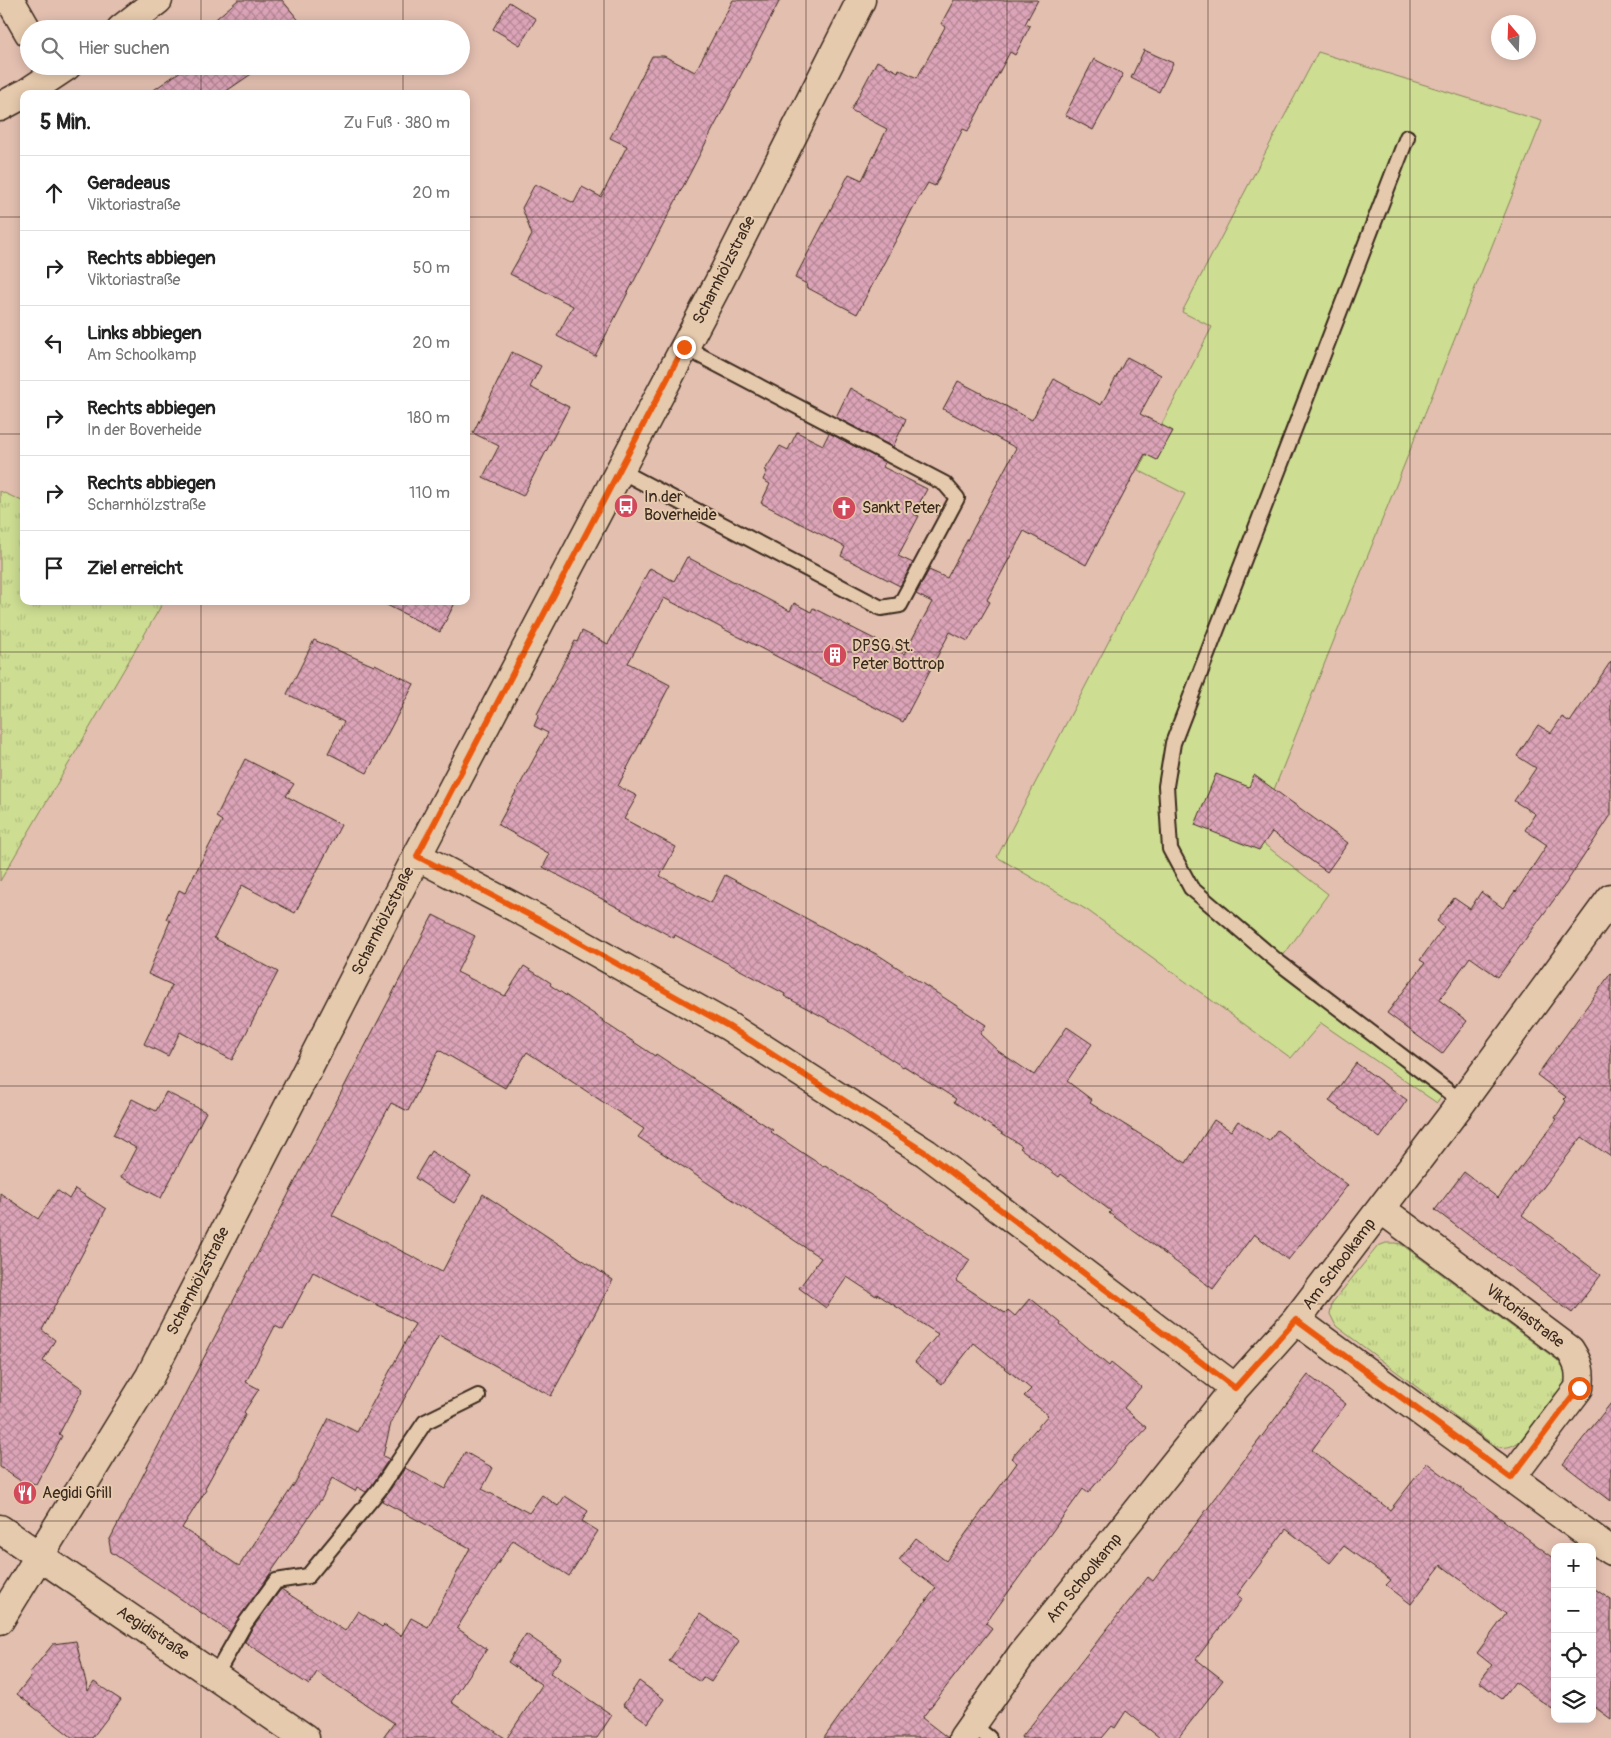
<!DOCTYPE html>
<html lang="de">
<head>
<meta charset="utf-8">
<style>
	:root { --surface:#fff; --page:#f6f6f6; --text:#222; --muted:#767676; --line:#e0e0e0 }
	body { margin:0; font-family:Pangolin,sans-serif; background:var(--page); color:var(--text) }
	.controls { position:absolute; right:15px; bottom:15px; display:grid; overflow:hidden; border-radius:10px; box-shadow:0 2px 12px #0003 }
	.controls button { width:45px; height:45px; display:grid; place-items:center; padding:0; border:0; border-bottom:1px solid var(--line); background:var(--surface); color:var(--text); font:25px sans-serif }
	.compass { position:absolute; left:1491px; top:15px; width:45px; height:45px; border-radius:50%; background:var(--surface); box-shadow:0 2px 12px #0003; rotate:341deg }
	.stop { position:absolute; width:15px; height:15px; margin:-11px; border:4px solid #ea580c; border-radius:50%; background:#fff }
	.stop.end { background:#ea580c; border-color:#fff; box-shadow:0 1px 5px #0008 }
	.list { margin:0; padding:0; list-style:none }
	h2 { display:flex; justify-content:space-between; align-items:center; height:65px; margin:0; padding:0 20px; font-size:21px }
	h2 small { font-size:16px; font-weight:400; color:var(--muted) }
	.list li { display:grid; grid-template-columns:32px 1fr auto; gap:15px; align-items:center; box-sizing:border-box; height:75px; padding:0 20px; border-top:1px solid var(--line) }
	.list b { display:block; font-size:19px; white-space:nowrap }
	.list p { margin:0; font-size:16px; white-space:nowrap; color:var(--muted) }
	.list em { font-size:16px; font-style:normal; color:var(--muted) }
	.icon { flex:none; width:28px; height:28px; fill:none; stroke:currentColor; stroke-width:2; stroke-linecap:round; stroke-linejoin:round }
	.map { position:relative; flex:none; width:1611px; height:1738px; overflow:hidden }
	.search { position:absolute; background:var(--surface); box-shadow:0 2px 12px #0003; left:20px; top:20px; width:450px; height:55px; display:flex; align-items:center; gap:12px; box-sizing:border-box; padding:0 18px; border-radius:28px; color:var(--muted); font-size:19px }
	.panel { position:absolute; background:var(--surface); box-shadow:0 2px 12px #0003; left:20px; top:90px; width:450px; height:515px; border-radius:10px }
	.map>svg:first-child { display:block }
	.grass { fill:url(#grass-tufts); stroke:#848458 }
	.garden { fill:#cddd92; stroke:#848458 }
	.building { fill:url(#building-cross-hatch); stroke:#3b2a1e; fill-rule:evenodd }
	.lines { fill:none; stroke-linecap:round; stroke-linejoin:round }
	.lane-casing { stroke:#3b2a1e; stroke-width:18 }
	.street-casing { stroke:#3b2a1e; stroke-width:31 }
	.secondary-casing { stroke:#3b2a1e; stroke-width:31 }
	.lane { stroke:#e6caad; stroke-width:14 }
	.street { stroke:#e6caad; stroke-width:28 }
	.secondary { stroke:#e6caad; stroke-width:28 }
	.route { stroke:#ea580c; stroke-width:6 }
	.grid { fill:none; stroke:#3b2a1e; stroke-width:1; stroke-opacity:0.55 }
	.labels { text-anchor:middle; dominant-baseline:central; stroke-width:4; stroke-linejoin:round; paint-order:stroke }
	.street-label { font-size:16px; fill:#3b2a1e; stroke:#e6caad }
	.poi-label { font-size:16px; fill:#3b2a1e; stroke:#e6caad; text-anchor:start }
</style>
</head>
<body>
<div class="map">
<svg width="1611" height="1738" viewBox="0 0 1611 1738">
	<defs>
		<pattern id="grass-tufts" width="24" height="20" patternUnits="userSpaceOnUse" patternTransform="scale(1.25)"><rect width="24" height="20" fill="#cddd92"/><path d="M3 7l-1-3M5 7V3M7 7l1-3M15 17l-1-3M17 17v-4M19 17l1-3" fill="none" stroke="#b1be7d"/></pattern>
		<pattern id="building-cross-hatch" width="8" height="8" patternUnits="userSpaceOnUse" patternTransform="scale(1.25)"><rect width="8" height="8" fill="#dca4b8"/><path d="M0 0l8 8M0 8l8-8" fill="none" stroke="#b48695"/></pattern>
	</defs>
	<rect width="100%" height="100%" fill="#e3bfb0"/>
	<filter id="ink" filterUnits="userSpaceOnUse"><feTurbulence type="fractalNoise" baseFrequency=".02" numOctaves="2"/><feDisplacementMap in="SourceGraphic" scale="10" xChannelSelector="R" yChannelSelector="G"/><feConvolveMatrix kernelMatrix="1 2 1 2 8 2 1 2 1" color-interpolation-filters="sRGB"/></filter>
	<g filter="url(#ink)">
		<!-- grass -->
		<path class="grass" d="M0 491 24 502V601H164L0 881Z
			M1386 1243H1395L1401 1244 1557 1360C1563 1367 1566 1372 1567 1381L1520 1441C1512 1447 1505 1449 1495 1446L1336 1326 1330 1314 1332 1303 1378 1246Z"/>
		<!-- garden -->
		<path class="garden" d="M1318 52 1542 121 1255 837 1328 894 1280 960 1449 1085 1437 1103 1321 1023 1291 1058 1087 910 997 857 1185 494 1138 470 1212 327 1182 312Z"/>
		<!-- building -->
		<path class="building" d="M238 0H282L306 29H204Z
			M733 0H780L595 356 557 336 573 306 510 274 532 235 522 208 535 184 574 203 582 187 601 197 627 146 610 138 652 56H664L695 72Z
			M954 0H1038L1025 24 1030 26 1015 55 1010 52 968 131 963 129 935 186 928 183 914 206 857 314 806 287 807 284 795 278 849 174 862 180 887 129 851 110 877 61 898 72 899 69 917 78 945 27 941 24Z
			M509 2 536 19 520 45 493 29Z
			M1144 50 1173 63 1159 92 1131 78Z
			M1094 59 1123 74 1093 130 1065 115Z
			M188 66H263L222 94H148Z
			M512 352 541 366 530 387 569 407 523 496 483 477 499 446 473 433Z
			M1127 357 1161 375 1140 414 1173 431 1157 460 1145 454 1086 565 1024 531 987 600 990 602 968 641 950 632 903 722 664 598 628 663 670 685 618 786 637 796 624 819 676 847 660 876 711 903 725 875 856 945 857 944 880 956 986 1025 980 1034 998 1051 1034 1075 1067 1027 1092 1044 1067 1081 1092 1100 1090 1103 1186 1163 1214 1120 1231 1131 1238 1121 1269 1141 1277 1130 1348 1185 1288 1260 1254 1234 1213 1289 1109 1213 1111 1211 1061 1174 1059 1177 1020 1148 1022 1146 954 1102 956 1099 904 1066 903 1067 840 1026 784 996 785 994 675 935 674 938 543 867 550 854 498 825 548 733 534 726 539 715 537 714 575 641 577 642 582 631 608 644 650 568 674 581 687 557 790 611 794 603 811 612 813 608 904 654 932 602 916 594 929 570 947 578 1016 448 943 409 958 381 1032 420 1054 379 1101 405Z
			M850 388 906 419 893 447 836 417Z
			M797 432 823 445 829 433 885 462 883 467 927 489 914 514 919 516 898 556 913 563 900 586 841 556 845 547 761 503 770 484 763 480 767 471 765 470 780 446 788 450Z
			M379 601H456L440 632Z
			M314 640 374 666 375 664 414 684 367 773 328 753 344 722 287 694Z
			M1611 661V815L1566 883 1498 977 1470 957 1439 1000 1467 1021 1442 1054 1387 1013 1425 963 1420 960 1444 927 1437 921 1454 898 1470 909 1481 892 1503 908 1515 891 1516 892 1547 845 1525 830 1535 814 1514 801 1536 768 1517 756 1538 725 1551 733 1562 717 1570 722Z
			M245 759 294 784 286 796 341 825 295 913 242 885 214 938 278 972 232 1060 180 1032 168 1056 144 1044 172 985 148 974 170 921 166 919 179 890 185 893 222 821 216 817Z
			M1216 774 1249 787 1254 775 1348 843 1327 872 1272 832 1259 850 1195 825Z
			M433 915 475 936 457 972 505 996 524 966 551 983 550 985 603 1020 602 1021 655 1056 656 1054 694 1079 773 1130 771 1132 824 1167 825 1165 970 1260 956 1281 1005 1313 1008 1310 1015 1316 1030 1298 1061 1323 1060 1325 1109 1366 1111 1363 1141 1387 1124 1408 1147 1428 1134 1442 1131 1443 1088 1493 1083 1489 986 1623 992 1628 922 1718 948 1738H824L861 1686 936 1588 899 1560 916 1538 946 1561 1017 1463 1011 1458 1048 1415 1024 1396 1031 1389 974 1343 942 1384 915 1362 938 1334 877 1294 876 1296 847 1277 826 1308 799 1288 821 1258 638 1137 644 1129 527 1052 505 1088 439 1050 408 1111 391 1103 332 1215 442 1272 483 1194 613 1280 551 1396 439 1335 391 1423 383 1456 389 1459 372 1485 366 1492 357 1487 355 1491 332 1478 322 1498 230 1632 111 1552 109 1541ZM313 1272 415 1324 357 1432 329 1418 295 1483 239 1566 182 1528 206 1490 205 1488 246 1414 244 1412 259 1389 246 1382 275 1326 283 1330Z
			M1611 973V1157L1582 1137 1522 1215 1601 1275 1572 1313 1435 1210 1464 1172 1498 1198 1557 1119 1555 1118 1566 1101 1564 1099 1566 1097 1537 1075Z
			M1356 1063 1407 1100 1380 1138 1329 1101Z
			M166 1092 206 1112 161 1198 121 1177 136 1148 113 1135 132 1099 156 1111Z
			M431 1151 471 1176 454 1203 415 1178Z
			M75 1189 106 1209 42 1330 55 1340 43 1361 83 1389 59 1434 62 1436 36 1484 22 1482 0 1467V1193L38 1219 57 1190 69 1199Z
			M1308 1375 1346 1404 1312 1450 1390 1510 1427 1463 1555 1559V1711L1515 1682 1502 1699 1479 1682 1492 1665 1477 1653 1506 1614 1441 1565 1411 1604 1386 1585 1391 1580 1344 1546 1330 1563 1286 1529 1237 1595 1242 1599 1196 1659 1223 1680 1178 1738H1160L1126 1711 1115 1728 1112 1726 1102 1738H1021L1148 1577 1153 1581Z
			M1611 1403V1501L1563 1464Z
			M465 1452 493 1468 482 1489 529 1513 542 1495 558 1506 565 1496 588 1511 582 1521 598 1531 569 1576 513 1540 457 1628 487 1649 451 1702 505 1738H383L394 1723 317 1672 309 1685 245 1642 251 1630 281 1589 345 1631 358 1611 382 1627 384 1625 401 1636 411 1618 428 1627 470 1548 382 1501 405 1468 445 1489Z
			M1592 1587 1611 1600V1719L1592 1705Z
			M700 1614 739 1641 711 1682 703 1677 700 1682 669 1661Z
			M526 1634 561 1658 550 1673 612 1715 597 1738H507L542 1685 508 1662Z
			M76 1641 88 1691 94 1682 121 1700 92 1738H73L17 1694 31 1676 29 1674 53 1644Z
			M639 1681 664 1699 648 1723 623 1705Z"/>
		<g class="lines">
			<!-- lane casing -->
			<g class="lane-casing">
				<path id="lane" d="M1407 137 1173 743 1166 786 1170 849 1191 888 1277 961 1462 1102
					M619 470 881 608 900 605 957 498 945 484 684 347
					M215 1676 244 1625 276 1581 308 1576 379 1490 425 1422 478 1396
					M972 1725 989 1738"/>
			</g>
			<!-- street casing -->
			<g class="street-casing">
				<path id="street" d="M10 0 29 33
					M121 29 158 0
					M25 94 67 66
					M0 107 24 94
					M417 856 539 920 728 1026 926 1153 1235 1388
					M1381 1209 1570 1350C1579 1364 1581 1371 1579 1388L1511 1478
					M1296 1320 1611 1551
					M963 1738 1022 1654 1235 1388 1296 1320 1462 1102 1611 898"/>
			</g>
			<!-- secondary casing -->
			<g class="secondary-casing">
				<path id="secondary" d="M0 1529 305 1738
					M0 1620 150 1376 417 856 720 280 861 0"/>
			</g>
			<!-- lane -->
			<use href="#lane" class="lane"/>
			<!-- street -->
			<use href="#street" class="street"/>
			<!-- secondary -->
			<use href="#secondary" class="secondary"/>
		</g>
	</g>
	<g class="lines" filter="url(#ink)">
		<!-- route -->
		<path class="route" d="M684 347 417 856 539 920 728 1026 926 1153 1235 1388 1296 1320 1511 1478 1579 1388"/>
	</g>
	<!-- grid -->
	<path class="grid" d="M201 0V29M403 0V29M604 0V1738M806 0V1738M1007 0V1738M1208 0V1738M1410 0V1738M201 66V94M403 66V94M0 217H24M466 217H1611M0 434H24M466 434H1611M201 601V1738M403 601V1738M0 652H1611M0 869H1611M0 1086H1611M0 1304H1611M0 1521H1611"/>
	<!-- icons -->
	<defs>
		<g id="bus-disc" transform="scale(1.25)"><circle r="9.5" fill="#d1495b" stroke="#e6caad"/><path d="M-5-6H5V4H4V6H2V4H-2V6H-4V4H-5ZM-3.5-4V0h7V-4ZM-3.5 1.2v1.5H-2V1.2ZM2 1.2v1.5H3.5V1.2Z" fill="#fff"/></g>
		<g id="church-disc" transform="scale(1.25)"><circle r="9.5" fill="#d1495b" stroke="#e6caad"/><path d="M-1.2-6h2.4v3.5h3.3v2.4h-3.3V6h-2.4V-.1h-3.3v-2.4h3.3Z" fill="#fff"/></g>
		<g id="building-disc" transform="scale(1.25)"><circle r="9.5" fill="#d1495b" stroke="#e6caad"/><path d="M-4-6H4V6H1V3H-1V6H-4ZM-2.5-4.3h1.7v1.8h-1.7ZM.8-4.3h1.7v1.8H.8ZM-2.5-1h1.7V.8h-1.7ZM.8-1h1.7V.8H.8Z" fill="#fff"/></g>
		<g id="restaurant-disc" transform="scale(1.25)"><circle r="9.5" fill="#d1495b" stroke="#e6caad"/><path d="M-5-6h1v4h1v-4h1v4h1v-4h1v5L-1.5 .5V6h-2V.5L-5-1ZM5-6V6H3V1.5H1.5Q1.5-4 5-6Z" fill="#fff"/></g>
	</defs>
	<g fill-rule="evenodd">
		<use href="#bus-disc" x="626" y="506"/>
		<use href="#church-disc" x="844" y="508"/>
		<use href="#building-disc" x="835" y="655"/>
		<use href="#restaurant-disc" x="25" y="1493"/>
	</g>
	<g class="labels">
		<!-- street labels -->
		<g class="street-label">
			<text transform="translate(724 270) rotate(-63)">Scharnhölzstraße</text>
			<text transform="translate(383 921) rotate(-63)">Scharnhölzstraße</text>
			<text transform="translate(1339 1264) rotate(-53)">Am Schoolkamp</text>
			<text transform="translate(198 1281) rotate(-63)">Scharnhölzstraße</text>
			<text transform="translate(1525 1316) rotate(37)">Viktoriastraße</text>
			<text transform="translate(1084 1578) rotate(-51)">Am Schoolkamp</text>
			<text transform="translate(153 1633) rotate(34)">Aegidistraße</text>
		</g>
		<!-- poi labels -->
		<g class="poi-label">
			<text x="644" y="497">In der<tspan x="644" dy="18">Boverheide</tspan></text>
			<text x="862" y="508">Sankt Peter</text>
			<text x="852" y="646">DPSG St.<tspan x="852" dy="18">Peter Bottrop</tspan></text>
			<text x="42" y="1493">Aegidi Grill</text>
		</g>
	</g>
</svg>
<div class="controls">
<button>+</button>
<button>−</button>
<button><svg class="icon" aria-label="locate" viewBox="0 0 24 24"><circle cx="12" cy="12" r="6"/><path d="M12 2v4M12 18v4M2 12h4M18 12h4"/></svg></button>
<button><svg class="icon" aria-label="layers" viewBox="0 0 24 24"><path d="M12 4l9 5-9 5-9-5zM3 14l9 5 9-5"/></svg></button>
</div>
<svg class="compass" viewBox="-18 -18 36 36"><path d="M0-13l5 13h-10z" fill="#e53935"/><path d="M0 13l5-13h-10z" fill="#767676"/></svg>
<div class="stop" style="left:1579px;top:1388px"></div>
<div class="stop end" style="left:684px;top:347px"></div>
<div class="search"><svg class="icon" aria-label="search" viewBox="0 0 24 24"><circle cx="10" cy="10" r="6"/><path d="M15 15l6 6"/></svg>Hier suchen</div>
<section class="panel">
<h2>5 Min.<small>Zu Fuß · 380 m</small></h2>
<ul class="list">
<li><svg class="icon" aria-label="ahead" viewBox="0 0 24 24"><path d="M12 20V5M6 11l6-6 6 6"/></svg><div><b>Geradeaus</b><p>Viktoriastraße</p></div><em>20 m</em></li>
<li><svg class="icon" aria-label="right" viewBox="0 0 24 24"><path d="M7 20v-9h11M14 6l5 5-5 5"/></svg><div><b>Rechts abbiegen</b><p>Viktoriastraße</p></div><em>50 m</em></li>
<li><svg class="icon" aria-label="left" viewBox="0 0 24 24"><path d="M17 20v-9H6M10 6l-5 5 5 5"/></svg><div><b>Links abbiegen</b><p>Am Schoolkamp</p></div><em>20 m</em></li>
<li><svg class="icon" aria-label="right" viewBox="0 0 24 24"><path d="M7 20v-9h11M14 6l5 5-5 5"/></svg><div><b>Rechts abbiegen</b><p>In der Boverheide</p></div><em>180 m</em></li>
<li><svg class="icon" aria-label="right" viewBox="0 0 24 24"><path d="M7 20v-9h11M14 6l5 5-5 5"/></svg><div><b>Rechts abbiegen</b><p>Scharnhölzstraße</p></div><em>110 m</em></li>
<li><svg class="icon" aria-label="arrive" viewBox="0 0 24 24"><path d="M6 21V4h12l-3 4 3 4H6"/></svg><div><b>Ziel erreicht</b></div></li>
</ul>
</section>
</div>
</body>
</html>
